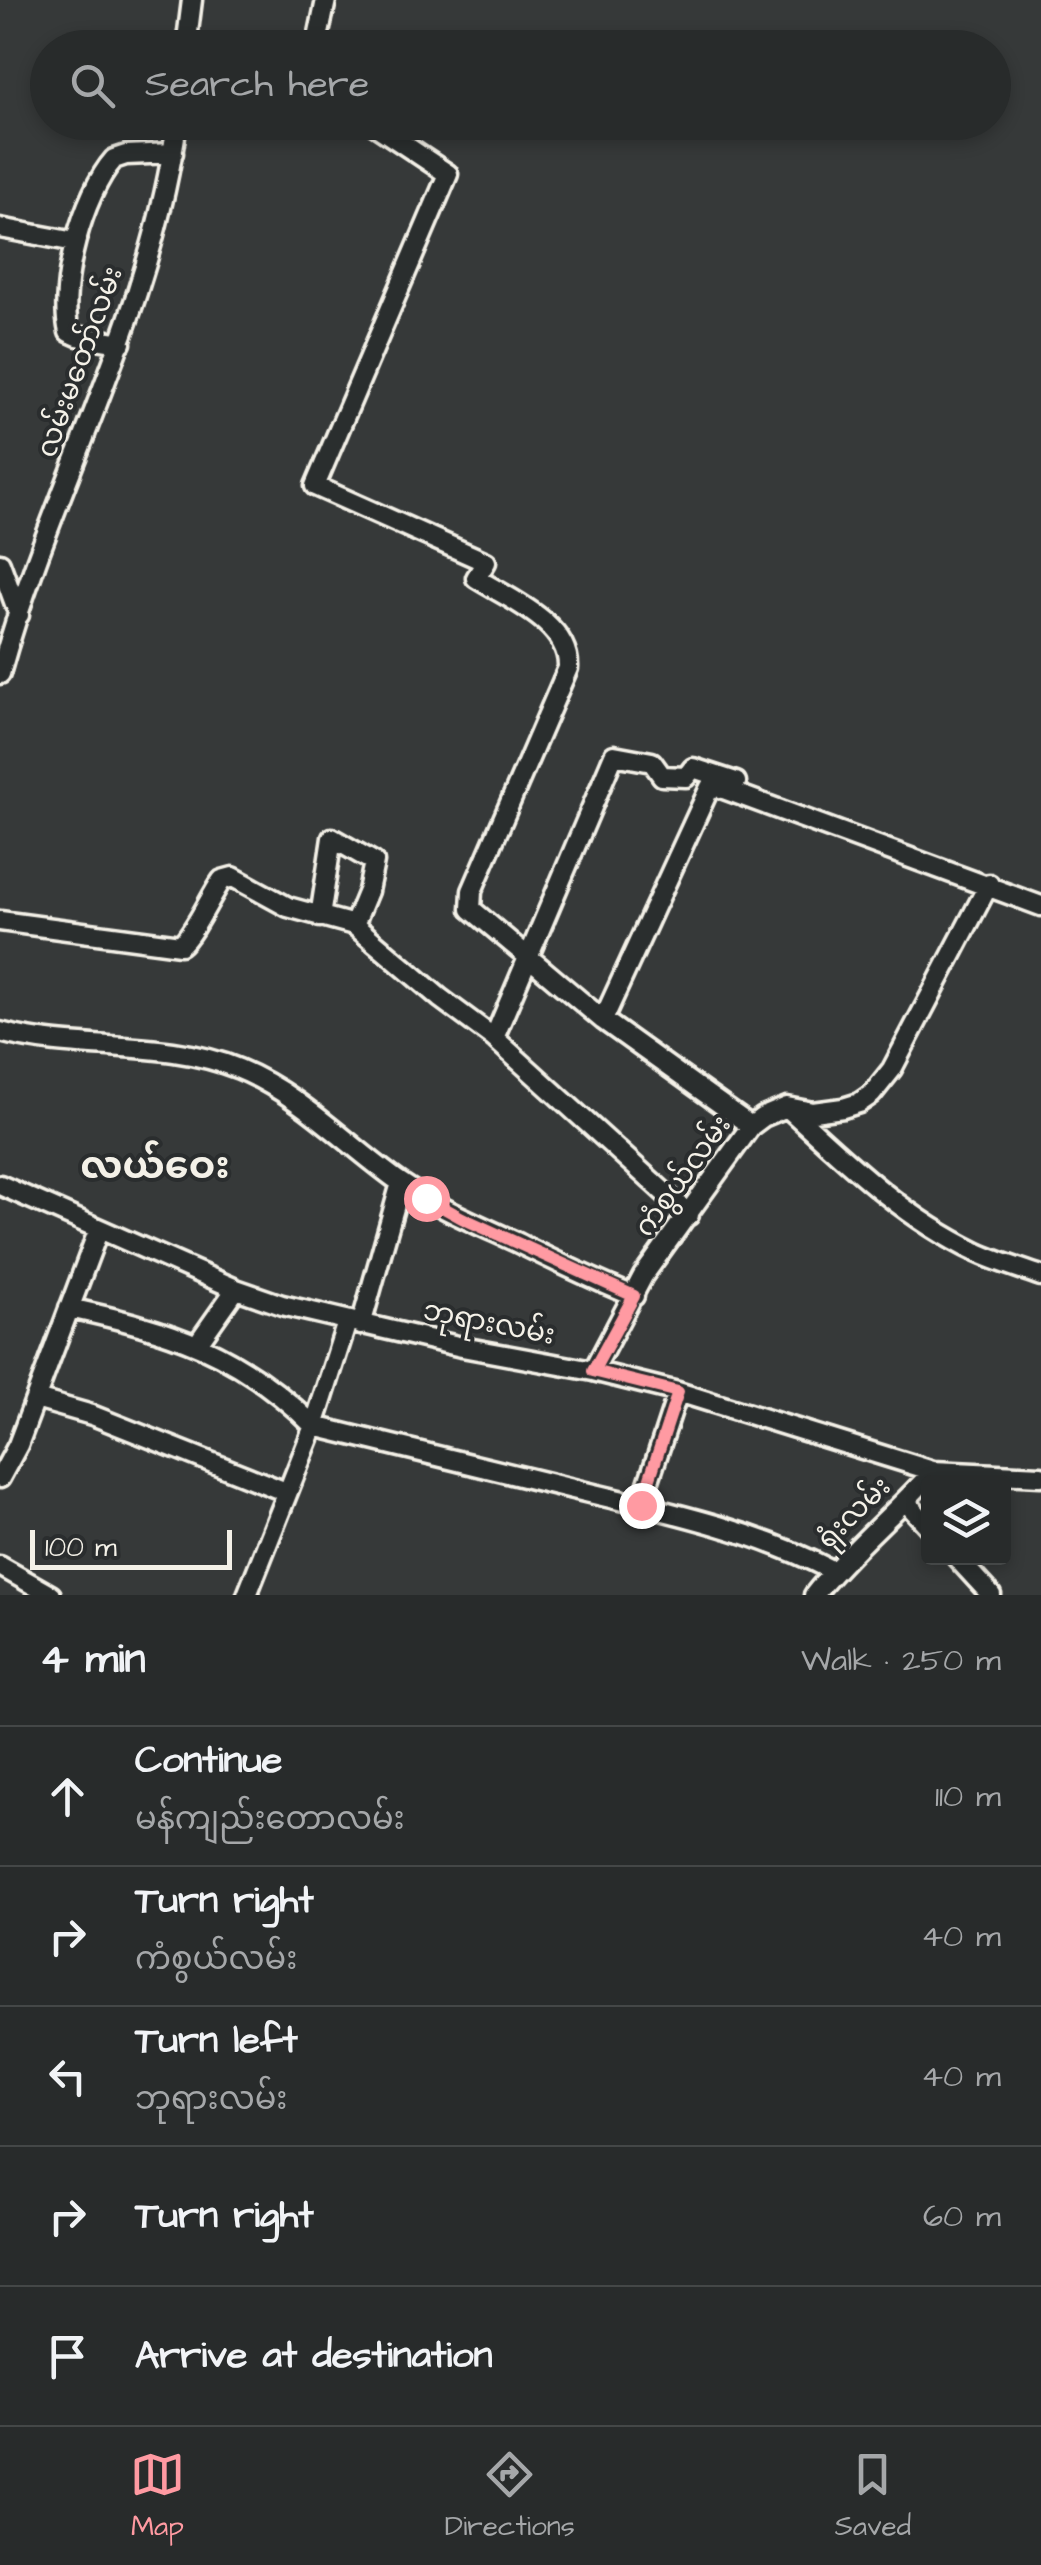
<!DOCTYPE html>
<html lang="en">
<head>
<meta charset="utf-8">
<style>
	:root { --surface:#282b2b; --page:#303333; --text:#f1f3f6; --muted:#a5a7a9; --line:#444747; --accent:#ff9aa2 }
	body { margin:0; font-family:"Architects Daughter","Noto Sans Myanmar",sans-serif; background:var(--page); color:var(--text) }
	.controls { position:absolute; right:30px; bottom:30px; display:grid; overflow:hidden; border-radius:10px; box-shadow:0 5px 15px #0003 }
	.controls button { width:90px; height:90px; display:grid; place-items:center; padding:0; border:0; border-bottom:2px solid var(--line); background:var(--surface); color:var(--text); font:50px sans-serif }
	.scale { position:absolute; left:30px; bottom:25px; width:202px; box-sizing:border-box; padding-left:10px; border:5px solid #f4f1e8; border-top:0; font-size:28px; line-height:35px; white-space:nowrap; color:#f4f1e8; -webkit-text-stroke:8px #2a2d2e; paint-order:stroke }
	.stop { position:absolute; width:30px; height:30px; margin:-22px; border:8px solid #ff9aa2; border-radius:50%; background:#fff }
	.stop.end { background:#ff9aa2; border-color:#fff; box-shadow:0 2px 10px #0008 }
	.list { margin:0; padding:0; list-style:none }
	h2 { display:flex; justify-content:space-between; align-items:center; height:130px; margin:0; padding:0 40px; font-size:42px }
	h2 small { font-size:32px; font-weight:400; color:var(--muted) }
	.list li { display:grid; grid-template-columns:65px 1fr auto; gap:30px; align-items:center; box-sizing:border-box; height:140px; padding:0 40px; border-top:2px solid var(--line) }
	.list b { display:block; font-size:38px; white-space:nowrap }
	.list p { margin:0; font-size:32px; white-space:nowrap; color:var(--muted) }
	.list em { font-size:32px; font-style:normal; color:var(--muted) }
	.icon { flex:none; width:55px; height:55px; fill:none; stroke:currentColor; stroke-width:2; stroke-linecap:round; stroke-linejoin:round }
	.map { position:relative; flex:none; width:1041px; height:1595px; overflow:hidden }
	.search { position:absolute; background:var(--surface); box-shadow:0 5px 15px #0003; left:30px; right:30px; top:30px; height:110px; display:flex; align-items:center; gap:25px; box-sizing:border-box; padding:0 35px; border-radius:55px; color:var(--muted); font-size:38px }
	.sheet { height:830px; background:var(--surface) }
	nav { display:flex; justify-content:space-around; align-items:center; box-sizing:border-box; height:140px; border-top:2px solid var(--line); background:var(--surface); font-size:28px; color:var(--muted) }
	nav a { display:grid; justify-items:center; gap:5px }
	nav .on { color:var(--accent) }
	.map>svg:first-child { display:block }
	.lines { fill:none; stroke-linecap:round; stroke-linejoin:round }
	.minor-casing { stroke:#f4f1e8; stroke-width:25 }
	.minor { stroke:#2a2d2e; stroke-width:18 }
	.route { stroke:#ff9aa2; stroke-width:12 }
	.labels { text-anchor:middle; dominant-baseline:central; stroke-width:8; stroke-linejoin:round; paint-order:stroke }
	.street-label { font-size:28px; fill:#f4f1e8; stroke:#2a2d2e }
	.district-label { font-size:38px; font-weight:bold; fill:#f4f1e8; stroke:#2a2d2e }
</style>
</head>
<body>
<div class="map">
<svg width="1041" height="1595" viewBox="0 0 1041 1595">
	<rect width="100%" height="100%" fill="#363939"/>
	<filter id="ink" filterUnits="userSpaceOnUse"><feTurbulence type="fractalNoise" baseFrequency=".01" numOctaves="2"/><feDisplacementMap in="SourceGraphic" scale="20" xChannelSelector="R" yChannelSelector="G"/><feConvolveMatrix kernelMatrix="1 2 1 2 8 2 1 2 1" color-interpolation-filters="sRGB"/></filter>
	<g filter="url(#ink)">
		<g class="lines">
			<!-- minor casing -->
			<g class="minor-casing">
				<path id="minor" d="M186 48 192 0
					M316 48 326 0
					M370 122 448 174 315 486 486 562 476 578C509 599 570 623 568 668L472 891 471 909 603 1020 751 1126
					M0 228 75 242
					M121 343 78 336 69 332C58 285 83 194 114 159L126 155 173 153
					M0 563 19 615
					M0 674C51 487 152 316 177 122
					M320 917 332 838 374 862 368 891 354 925
					M0 921 180 945C193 935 210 897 222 880L233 877 288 907 354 925 440 998 494 1038 689 1215
					M603 1020 710 787 721 788 1041 906
					M0 1032C79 1053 162 1038 239 1069 300 1094 348 1146 401 1183 436 1207 477 1224 516 1242 555 1261 593 1280 634 1296
					M494 1038 614 755 652 762 662 776 686 777 693 768 736 782
					M787 1107C846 1161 903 1217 976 1252 997 1262 1019 1268 1041 1276
					M0 1185 236 1289 282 1305 462 1347 593 1371 678 1392 933 1471 1041 1476
					M69 1308C171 1330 238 1351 314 1426 400 1447 486 1468 573 1489 661 1510 753 1529 833 1571
					M361 1325 401 1183
					M198 1343 236 1289
					M593 1371 643 1276 751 1126 763 1117 787 1107 813 1112 843 1108 859 1103 872 1094 892 1069 989 884
					M36 1399 92 1415 286 1492
					M0 1478 18 1445 99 1229
					M906 1502 928 1526
					M641 1505 678 1392
					M957 1558 991 1595
					M0 1566 51 1595
					M247 1595 314 1426 347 1322
					M814 1595C850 1550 895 1514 933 1471"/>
			</g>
			<!-- minor -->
			<use href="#minor" class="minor"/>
		</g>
	</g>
	<g class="lines" filter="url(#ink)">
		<!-- route -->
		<path class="route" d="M426 1198 462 1218 634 1296 593 1371 678 1392 641 1505"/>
	</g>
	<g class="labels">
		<!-- street labels -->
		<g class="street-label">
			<text transform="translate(80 362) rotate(-70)">လမ်းမတော်လမ်း</text>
			<text transform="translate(683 1176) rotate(-54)">ကံစွယ်လမ်း</text>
			<text transform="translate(489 1323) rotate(11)">ဘုရားလမ်း</text>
			<text transform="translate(854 1513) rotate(-44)">ရုံးလမ်း</text>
		</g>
		<!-- district labels -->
		<g class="district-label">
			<text x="155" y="1167">လယ်ဝေး</text>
		</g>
	</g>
</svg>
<div class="controls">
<button><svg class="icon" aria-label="layers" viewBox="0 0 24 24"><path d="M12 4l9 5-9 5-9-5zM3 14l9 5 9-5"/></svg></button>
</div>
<div class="scale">100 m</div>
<div class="stop" style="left:426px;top:1198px"></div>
<div class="stop end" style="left:641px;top:1505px"></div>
<div class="search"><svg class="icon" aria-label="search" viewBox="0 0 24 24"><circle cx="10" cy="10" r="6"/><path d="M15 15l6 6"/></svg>Search here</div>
</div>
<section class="sheet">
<h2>4 min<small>Walk · 250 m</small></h2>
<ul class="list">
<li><svg class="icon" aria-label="ahead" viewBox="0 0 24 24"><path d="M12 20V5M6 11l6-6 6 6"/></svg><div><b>Continue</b><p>မန်ကျည်းတောလမ်း</p></div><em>110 m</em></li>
<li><svg class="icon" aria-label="right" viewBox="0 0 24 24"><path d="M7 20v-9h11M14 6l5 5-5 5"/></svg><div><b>Turn right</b><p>ကံစွယ်လမ်း</p></div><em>40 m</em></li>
<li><svg class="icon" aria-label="left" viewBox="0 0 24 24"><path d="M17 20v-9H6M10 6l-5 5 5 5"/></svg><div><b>Turn left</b><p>ဘုရားလမ်း</p></div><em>40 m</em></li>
<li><svg class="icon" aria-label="right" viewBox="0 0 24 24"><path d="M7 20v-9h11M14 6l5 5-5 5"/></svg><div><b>Turn right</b></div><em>60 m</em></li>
<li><svg class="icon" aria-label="arrive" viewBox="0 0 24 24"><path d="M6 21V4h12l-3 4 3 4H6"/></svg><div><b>Arrive at destination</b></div></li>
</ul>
</section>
<nav>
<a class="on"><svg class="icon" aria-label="map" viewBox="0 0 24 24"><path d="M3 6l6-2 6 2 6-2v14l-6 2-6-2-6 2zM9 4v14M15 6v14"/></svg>Map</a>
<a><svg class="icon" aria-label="directions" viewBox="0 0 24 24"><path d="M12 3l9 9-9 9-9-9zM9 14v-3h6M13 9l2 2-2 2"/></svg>Directions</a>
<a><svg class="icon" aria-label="saved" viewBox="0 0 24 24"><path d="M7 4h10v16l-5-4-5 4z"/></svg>Saved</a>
</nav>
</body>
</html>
